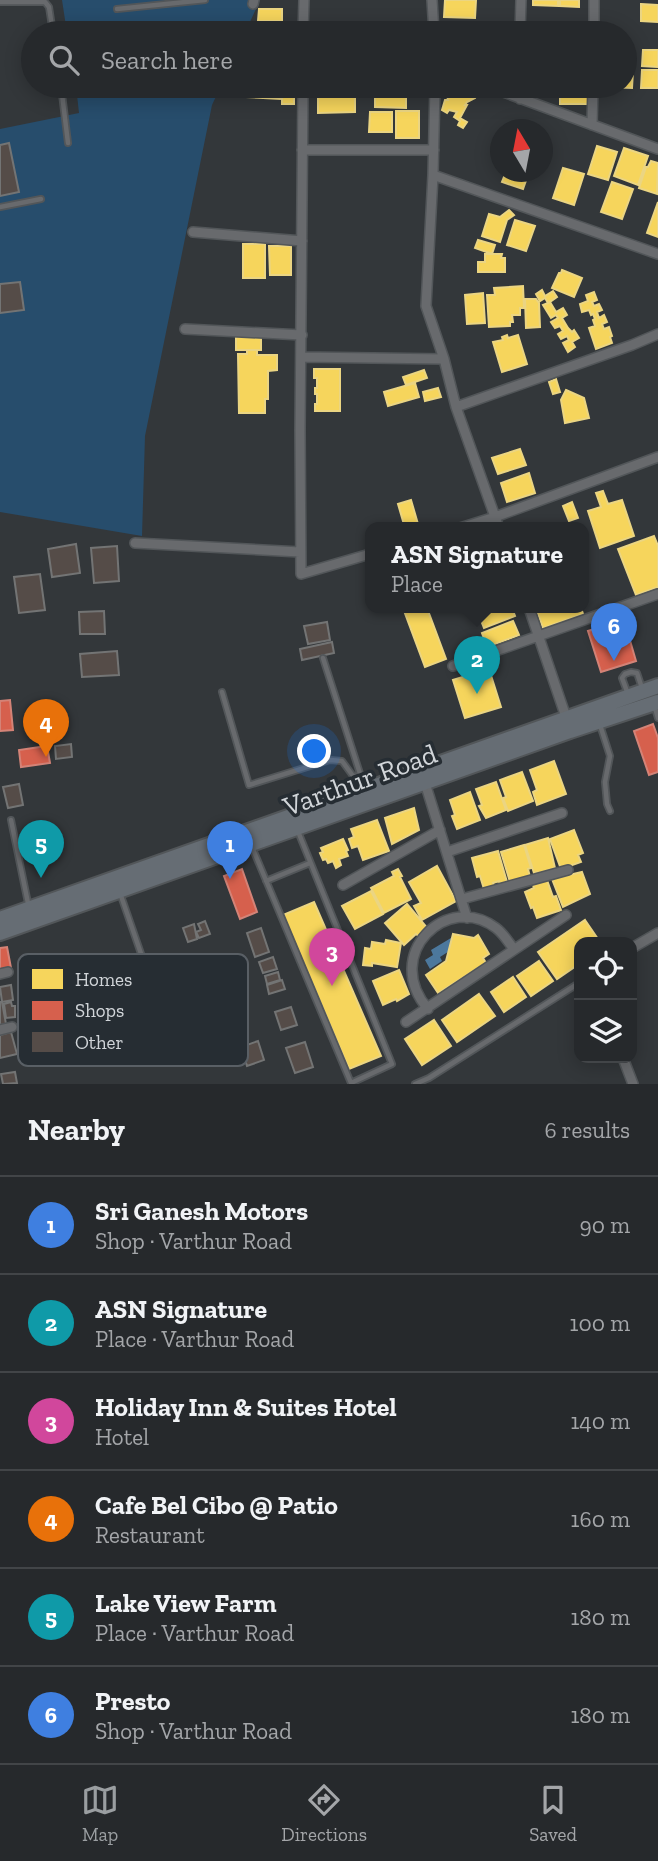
<!DOCTYPE html>
<html lang="en">
<head>
<meta charset="utf-8">
<style>
	:root { --surface:#26292c; --page:#2e3134; --text:#f1f3f6; --muted:#a4a6a9; --line:#424548; --accent:#9a9ea1 }
	body { margin:0; font-family:"Zilla Slab",serif; background:var(--page); color:var(--text) }
	.controls { position:absolute; right:21px; bottom:21px; display:grid; overflow:hidden; border-radius:14px; box-shadow:0 4px 18px #0003 }
	.controls button { width:63px; height:63px; display:grid; place-items:center; padding:0; border:0; border-bottom:2px solid var(--line); background:var(--surface); color:var(--text); font:35px sans-serif }
	.compass { position:absolute; left:490px; top:119px; width:63px; height:63px; border-radius:50%; background:var(--surface); box-shadow:0 4px 18px #0003; rotate:350deg }
	.you { position:absolute; left:315px; top:752px; width:24px; height:24px; margin:-18px; border:5px solid #fff; border-radius:50%; background:#1a73e8; box-shadow:0 0 0 10px #1a73e833 }
	.badge { display:grid; place-items:center; width:46px; height:46px; border-radius:50%; background:var(--accent); color:#fff; font-size:23px; font-weight:700 }
	.pin { position:absolute; translate:-50% -58px; filter:drop-shadow(0 2px 4px #0008) }
	.pin::after { content:''; position:absolute; top:37px; width:24px; height:21px; background:inherit; clip-path:polygon(0 0,100% 0,50% 100%) }
	.popup { position:absolute; left:365px; top:522px; width:224px; height:91px; box-sizing:border-box; display:grid; place-content:center; border-radius:14px; background:var(--surface); filter:drop-shadow(0 2px 5px #0005); font-size:23px; white-space:nowrap; color:var(--muted) }
	.popup b { font-size:26px; color:var(--text) }
	.popup::after { content:''; position:absolute; left:50%; top:100%; margin-left:-14px; border:14px solid transparent; border-top-color:var(--surface) }
	.list { margin:0; padding:0; list-style:none }
	h2 { display:flex; justify-content:space-between; align-items:center; height:91px; margin:0; padding:0 28px; font-size:30px }
	h2 small { font-size:23px; font-weight:400; color:var(--muted) }
	.list li { display:grid; grid-template-columns:46px 1fr auto; gap:21px; align-items:center; box-sizing:border-box; height:98px; padding:0 28px; border-top:2px solid var(--line) }
	.list b { display:block; font-size:26px; white-space:nowrap }
	.list p { margin:0; font-size:23px; white-space:nowrap; color:var(--muted) }
	.list em { font-size:23px; font-style:normal; color:var(--muted) }
	.icon { flex:none; width:38px; height:38px; fill:none; stroke:currentColor; stroke-width:2; stroke-linecap:round; stroke-linejoin:round }
	.map { position:relative; flex:none; width:658px; height:1084px; overflow:hidden }
	.search { position:absolute; background:var(--surface); box-shadow:0 4px 18px #0003; left:21px; right:21px; top:21px; height:77px; display:flex; align-items:center; gap:18px; box-sizing:border-box; padding:0 24px; border-radius:38px; color:var(--muted); font-size:26px }
	.sheet { height:679px; background:var(--surface) }
	nav { display:flex; justify-content:space-around; align-items:center; box-sizing:border-box; height:98px; border-top:2px solid var(--line); background:var(--surface); font-size:19px; color:var(--muted) }
	nav a { display:grid; justify-items:center; gap:4px }
	nav .on { color:var(--accent) }
	.map>svg:first-child { display:block }
	.green { fill:#274d6c }
	.water { fill:#4c789d }
	.homes { fill:#f6d55c; stroke:#ebd582; stroke-width:2 }
	.shops { fill:#d6604d; stroke:#d48377; stroke-width:2 }
	.building { fill:#554c48; stroke:#737474; stroke-width:2 }
	.lines { fill:none; stroke-linecap:round; stroke-linejoin:round }
	.lane-casing { stroke:#525659; stroke-width:8 }
	.street-casing { stroke:#525659; stroke-width:12 }
	.primary-casing { stroke:#525659; stroke-width:18 }
	.lane { stroke:#686a6d; stroke-width:4.5 }
	.street { stroke:#686a6d; stroke-width:9 }
	.primary { stroke:#666d74; stroke-width:14 }
	.labels { text-anchor:middle; dominant-baseline:central; stroke-width:7; stroke-linejoin:round; paint-order:stroke }
	.street-label { font-size:28px; fill:#d1d5d9; stroke:#262d33 }
	.key { fill:#262d33; stroke:#595f65; stroke-width:2 }
	.key-label { font-size:19px; fill:#d1d5d9 }
</style>
</head>
<body>
<div class="map">
<svg width="658" height="1084" viewBox="0 0 658 1084">
	<rect width="100%" height="100%" fill="#33373a"/>
	<!-- green -->
	<path class="green" d="M62 0H260L245 33H67Z
		M76 86H221L212 105 145 436 142 536 0 512V129L79 113Z"/>
	<!-- water -->
	<path class="water" d="M451 938V950L440 957 442 961 430 969 425 960 433 955 431 950Z
		M114 1013 121 1038 105 1042 98 1018Z"/>
	<!-- homes -->
	<path class="homes" d="M445 0H476L475 18 444 17Z
		M533 0H558V6L533 5Z
		M560 0H579V7L560 6Z
		M641 4 658 5V22L641 21Z
		M259 9H282V21H258Z
		M512 28V33H482V29Z
		M625 47H633L632 67H625Z
		M643 50H658V67L642 66Z
		M642 70H658V88H641Z
		M625 71H633L632 88 606 87 625 86Z
		M248 86H281L280 99 247 97Z
		M560 86H588V104H560Z
		M375 89H406V108L375 107Z
		M473 90 475 98 467 102 465 105H467L460 118 467 122 463 128 458 125 460 121 454 117 457 112 449 110 447 113 442 110 445 100H448L447 95Z
		M355 91V112L318 113V92Z
		M282 93H294V104H282Z
		M396 111H419V138H396Z
		M370 112H392V132H369Z
		M597 146 617 152 608 180 588 174Z
		M624 148 648 156 638 185 614 176Z
		M651 161 658 163 657 194 639 188 646 167H648Z
		M563 168 584 174 574 205 553 198Z
		M506 172H529L523 189 502 182Z
		M612 182 633 189 622 219 601 212Z
		M658 202V237L647 233Z
		M509 210 514 215 507 220 500 242 482 236 489 214 500 217Z
		M515 220 535 226 526 251 507 245Z
		M478 240 495 245 492 254 475 248Z
		M243 244H265V278H243Z
		M269 246H291V275H270Z
		M485 254H502L501 258H505V272H478V262H485Z
		M562 270 582 278 574 297 552 288 559 273H561Z
		M523 286 524 308H520V315H512L513 322H510V326L489 327 487 295H495L494 288Z
		M542 290 545 296 553 291 557 297 550 302 556 312 563 308 567 315 562 318 568 328 572 332 574 330 579 338 572 342 575 347 568 352 563 343 569 340 567 336 561 339 558 334 563 331 560 326 555 328 551 322 558 318 556 315 551 318 543 305 548 303 545 298 540 301 536 294Z
		M594 292 597 300 592 302 594 306 599 304 602 310 597 312 599 318 604 315 607 322 602 324 604 329 609 327 612 336 610 337 612 343 596 349 589 328 595 326 593 320 595 319 593 314 591 315 589 310 582 312 580 304 588 301 586 295Z
		M483 293 485 323 467 324 465 295Z
		M525 299H536L539 303 540 327 526 328Z
		M236 334H261V350H236Z
		M507 335 508 338 518 335 527 364 502 372 493 342 503 340 502 337Z
		M247 350H257V355H277V370L268 371V399H265V413H239L238 354H247Z
		M314 369H340V411H315V404H317V394H315V388H317V378H314Z
		M424 370 427 378 406 385 403 377Z
		M556 379 560 392 553 394 549 382Z
		M415 383 419 397 388 406 384 392Z
		M438 388 441 397 425 401 423 392Z
		M566 390 584 398 589 418 565 423 561 400Z
		M520 449 526 465 498 474 492 458Z
		M529 473 535 493 507 502 501 483Z
		M603 491 608 504 622 500 634 536 600 548 588 511 601 507 596 493Z
		M411 500 418 524 405 528 398 504Z
		M572 502 578 518 569 521 563 506Z
		M654 536 658 546V587L636 595 618 549Z
		M403 608H427L446 659 425 667Z
		M476 608H512L515 616 484 628Z
		M536 608H581L583 614 543 628Z
		M513 621 519 635 487 647 482 633Z
		M489 669 501 707 465 718 453 680Z
		M554 761 566 794 537 805 533 792 537 790 530 770Z
		M522 772 533 801 508 811 503 798 506 797 500 780Z
		M496 782 506 810 486 818 479 806 482 805 476 789Z
		M470 792 480 820 457 829 452 816 455 815 450 800Z
		M414 808 419 830 392 844 385 818Z
		M377 820 389 851 363 860 358 846 352 848 349 839 354 837 351 829Z
		M574 830 583 853 578 855 581 862 561 869 550 839Z
		M548 838 555 868 538 873 537 872 534 873 525 845Z
		M343 839 348 850 346 851 348 856 339 859 341 865 336 868 333 861 328 863 326 859 323 860 320 853 323 852 321 848Z
		M524 845 531 868 528 869 530 877 511 885 501 852Z
		M498 851 507 882 500 884 499 881 493 883 494 886 484 889 480 876 477 877 472 858Z
		M437 866 456 901 422 920 414 906 421 903 409 882Z
		M398 869 402 876 400 877 411 899 384 913 371 888 394 876 392 872Z
		M582 872 590 894 563 907 552 879Z
		M547 880 553 897 556 896 561 910 537 918 533 907 531 908 525 892 534 888 533 885Z
		M371 891 383 914 355 929 342 906Z
		M314 902 381 1056 349 1069 283 915Z
		M407 904 429 930 420 937 416 934 404 945 385 923Z
		M585 920 600 942H579V964L557 979 538 952Z
		M453 934 474 938 478 935 489 954 483 958 486 963 438 993 426 975 446 961Z
		M386 940 401 943 397 967 372 963V966L363 965 365 948 371 949 372 942 385 944Z
		M539 961 553 981 531 996 517 976Z
		M399 970 409 994 397 1001 396 999 383 1005 373 981Z
		M513 977 526 997 504 1012 491 992Z
		M479 994 495 1016 457 1042 442 1020Z
		M434 1020 451 1046 422 1065 405 1039Z"/>
	<!-- shops -->
	<path class="shops" d="M624 620 636 661 601 672 588 631Z
		M10 700 13 730 0 731V701Z
		M653 724 658 738V772L649 775 634 731Z
		M47 746 50 763 21 767 19 750Z
		M242 869 257 912 240 919 224 876Z
		M7 947 11 968 0 970V948Z"/>
	<!-- building -->
	<path class="building" d="M9 143 19 192 0 196V145Z
		M20 282 24 310 0 313V284Z
		M76 544 80 573 52 577 48 549Z
		M117 546 119 581 94 583 91 548Z
		M40 574 45 610 19 613 14 577Z
		M104 611 105 634H80L79 612Z
		M327 622 330 640 308 644 304 626Z
		M332 642 334 653 302 660 300 649Z
		M117 651 119 675 82 677 80 654Z
		M71 744 72 757 56 759 55 746Z
		M19 784 23 805 8 808 3 787Z
		M205 921 210 934 199 938 196 932 201 930 198 924Z
		M194 924 197 939 188 942 183 928Z
		M261 928 269 952 255 957 247 933Z
		M273 957 277 969 263 973 259 962Z
		M278 972 280 980 267 984 265 976Z
		M282 980 285 989 269 994 267 985Z
		M11 985 13 1000 2 1002 0 987Z
		M0 1002H2L6 1024 0 1025Z
		M11 1002 12 1006H15V1017L6 1018 4 1004Z
		M291 1007 297 1025 281 1030 275 1012Z
		M66 1011V1016L81 1014 83 1025 90 1024 93 1040 56 1046 51 1018 56 1017 55 1012Z
		M11 1032 17 1054 0 1058V1035Z
		M258 1041 264 1060 247 1066 241 1047Z
		M305 1042 313 1067 295 1073 286 1048Z
		M15 1072 17 1083 3 1084 1 1074Z"/>
	<g class="lines">
		<!-- lane casing -->
		<g class="lane-casing">
			<path id="lane" d="M0 2H45L49 7 53 33
				M117 9 205 0
				M61 86 68 143
				M0 207 41 199
				M323 658 364 786
				M222 692 249 785 330 760 342 761 353 776H361
				M628 694 622 678 625 674 631 672 637 673 642 688
				M655 708 658 718
				M600 725 610 756 605 782 607 804 610 811
				M11 820 29 908
				M252 847 351 1083 392 1064 297 829
				M266 881 310 863
				M120 893 156 997
				M91 1014 87 992 90 984 145 967
				M415 1084 429 1078 579 983"/>
		</g>
		<!-- street casing -->
		<g class="street-casing">
			<path id="street" d="M432 0 434 33
				M253 4 254 0
				M303 33 304 0
				M520 33 521 0
				M594 33V0
				M303 86 300 430 301 574 370 554
				M435 86 433 175 426 306 444 359 456 407 499 528
				M487 86 658 149
				M520 99V86
				M592 125 593 86
				M302 150H434
				M433 175 658 254
				M193 232 302 241
				M185 329 302 335
				M302 357 444 359
				M456 407 632 345 658 334
				M460 528 495 517 658 457
				M135 543 300 552
				M529 608 568 723
				M453 666 658 594
				M425 783 467 918
				M447 852 562 813
				M343 885 440 830
				M462 899 568 870
				M632 948 658 933
				M0 974 8 972
				M428 1009C381 954 448 891 496 928 504 934 508 942 514 949
				M406 1022 566 915
				M0 1030 12 1027
				M623 1058 633 1084"/>
		</g>
		<!-- primary casing -->
		<g class="primary-casing">
			<path id="primary" d="M0 919 658 686
				M0 933 570 731 658 702"/>
		</g>
		<!-- lane -->
		<use href="#lane" class="lane"/>
		<!-- street -->
		<use href="#street" class="street"/>
		<!-- primary -->
		<use href="#primary" class="primary"/>
	</g>
	<g class="labels">
		<!-- street labels -->
		<g class="street-label">
			<text transform="translate(360 780) rotate(-20)">Varthur Road</text>
		</g>
	</g>
	<!-- legend -->
	<rect x="18" y="954" width="230" height="112" rx="10" class="key"/>
	<rect x="32" y="969" width="31" height="20" fill="#f6d55c"/>
	<rect x="32" y="1001" width="31" height="19" fill="#d6604d"/>
	<rect x="32" y="1032" width="31" height="20" fill="#554c48"/>
	<g class="key-label">
		<text x="75" y="986">Homes</text>
		<text x="75" y="1017">Shops</text>
		<text x="75" y="1049">Other</text>
	</g>
</svg>
<div class="controls">
<button><svg class="icon" aria-label="locate" viewBox="0 0 24 24"><circle cx="12" cy="12" r="6"/><path d="M12 2v4M12 18v4M2 12h4M18 12h4"/></svg></button>
<button><svg class="icon" aria-label="layers" viewBox="0 0 24 24"><path d="M12 4l9 5-9 5-9-5zM3 14l9 5 9-5"/></svg></button>
</div>
<svg class="compass" viewBox="-18 -18 36 36"><path d="M0-13l5 13h-10z" fill="#e53935"/><path d="M0 13l5-13h-10z" fill="#a4a6a9"/></svg>
<div class="you"></div>
<div class="pin badge" style="left:230px;top:879px;background:#3f7fe0">1</div>
<div class="pin badge" style="left:477px;top:694px;background:#0f9aa8">2</div>
<div class="popup"><b>ASN Signature</b>Place</div>
<div class="pin badge" style="left:332px;top:986px;background:#d1479c">3</div>
<div class="pin badge" style="left:46px;top:757px;background:#e8710a">4</div>
<div class="pin badge" style="left:41px;top:878px;background:#0f9aa8">5</div>
<div class="pin badge" style="left:614px;top:661px;background:#3f7fe0">6</div>
<div class="search"><svg class="icon" aria-label="search" viewBox="0 0 24 24"><circle cx="10" cy="10" r="6"/><path d="M15 15l6 6"/></svg>Search here</div>
</div>
<section class="sheet">
<h2>Nearby<small>6 results</small></h2>
<ul class="list">
<li><span class="badge" style="background:#3f7fe0">1</span><div><b>Sri Ganesh Motors</b><p>Shop · Varthur Road</p></div><em>90 m</em></li>
<li><span class="badge" style="background:#0f9aa8">2</span><div><b>ASN Signature</b><p>Place · Varthur Road</p></div><em>100 m</em></li>
<li><span class="badge" style="background:#d1479c">3</span><div><b>Holiday Inn &amp; Suites Hotel</b><p>Hotel</p></div><em>140 m</em></li>
<li><span class="badge" style="background:#e8710a">4</span><div><b>Cafe Bel Cibo @ Patio</b><p>Restaurant</p></div><em>160 m</em></li>
<li><span class="badge" style="background:#0f9aa8">5</span><div><b>Lake View Farm</b><p>Place · Varthur Road</p></div><em>180 m</em></li>
<li><span class="badge" style="background:#3f7fe0">6</span><div><b>Presto</b><p>Shop · Varthur Road</p></div><em>180 m</em></li>
</ul>
</section>
<nav>
<a class="on"><svg class="icon" aria-label="map" viewBox="0 0 24 24"><path d="M3 6l6-2 6 2 6-2v14l-6 2-6-2-6 2zM9 4v14M15 6v14"/></svg>Map</a>
<a><svg class="icon" aria-label="directions" viewBox="0 0 24 24"><path d="M12 3l9 9-9 9-9-9zM9 14v-3h6M13 9l2 2-2 2"/></svg>Directions</a>
<a><svg class="icon" aria-label="saved" viewBox="0 0 24 24"><path d="M7 4h10v16l-5-4-5 4z"/></svg>Saved</a>
</nav>
</body>
</html>
